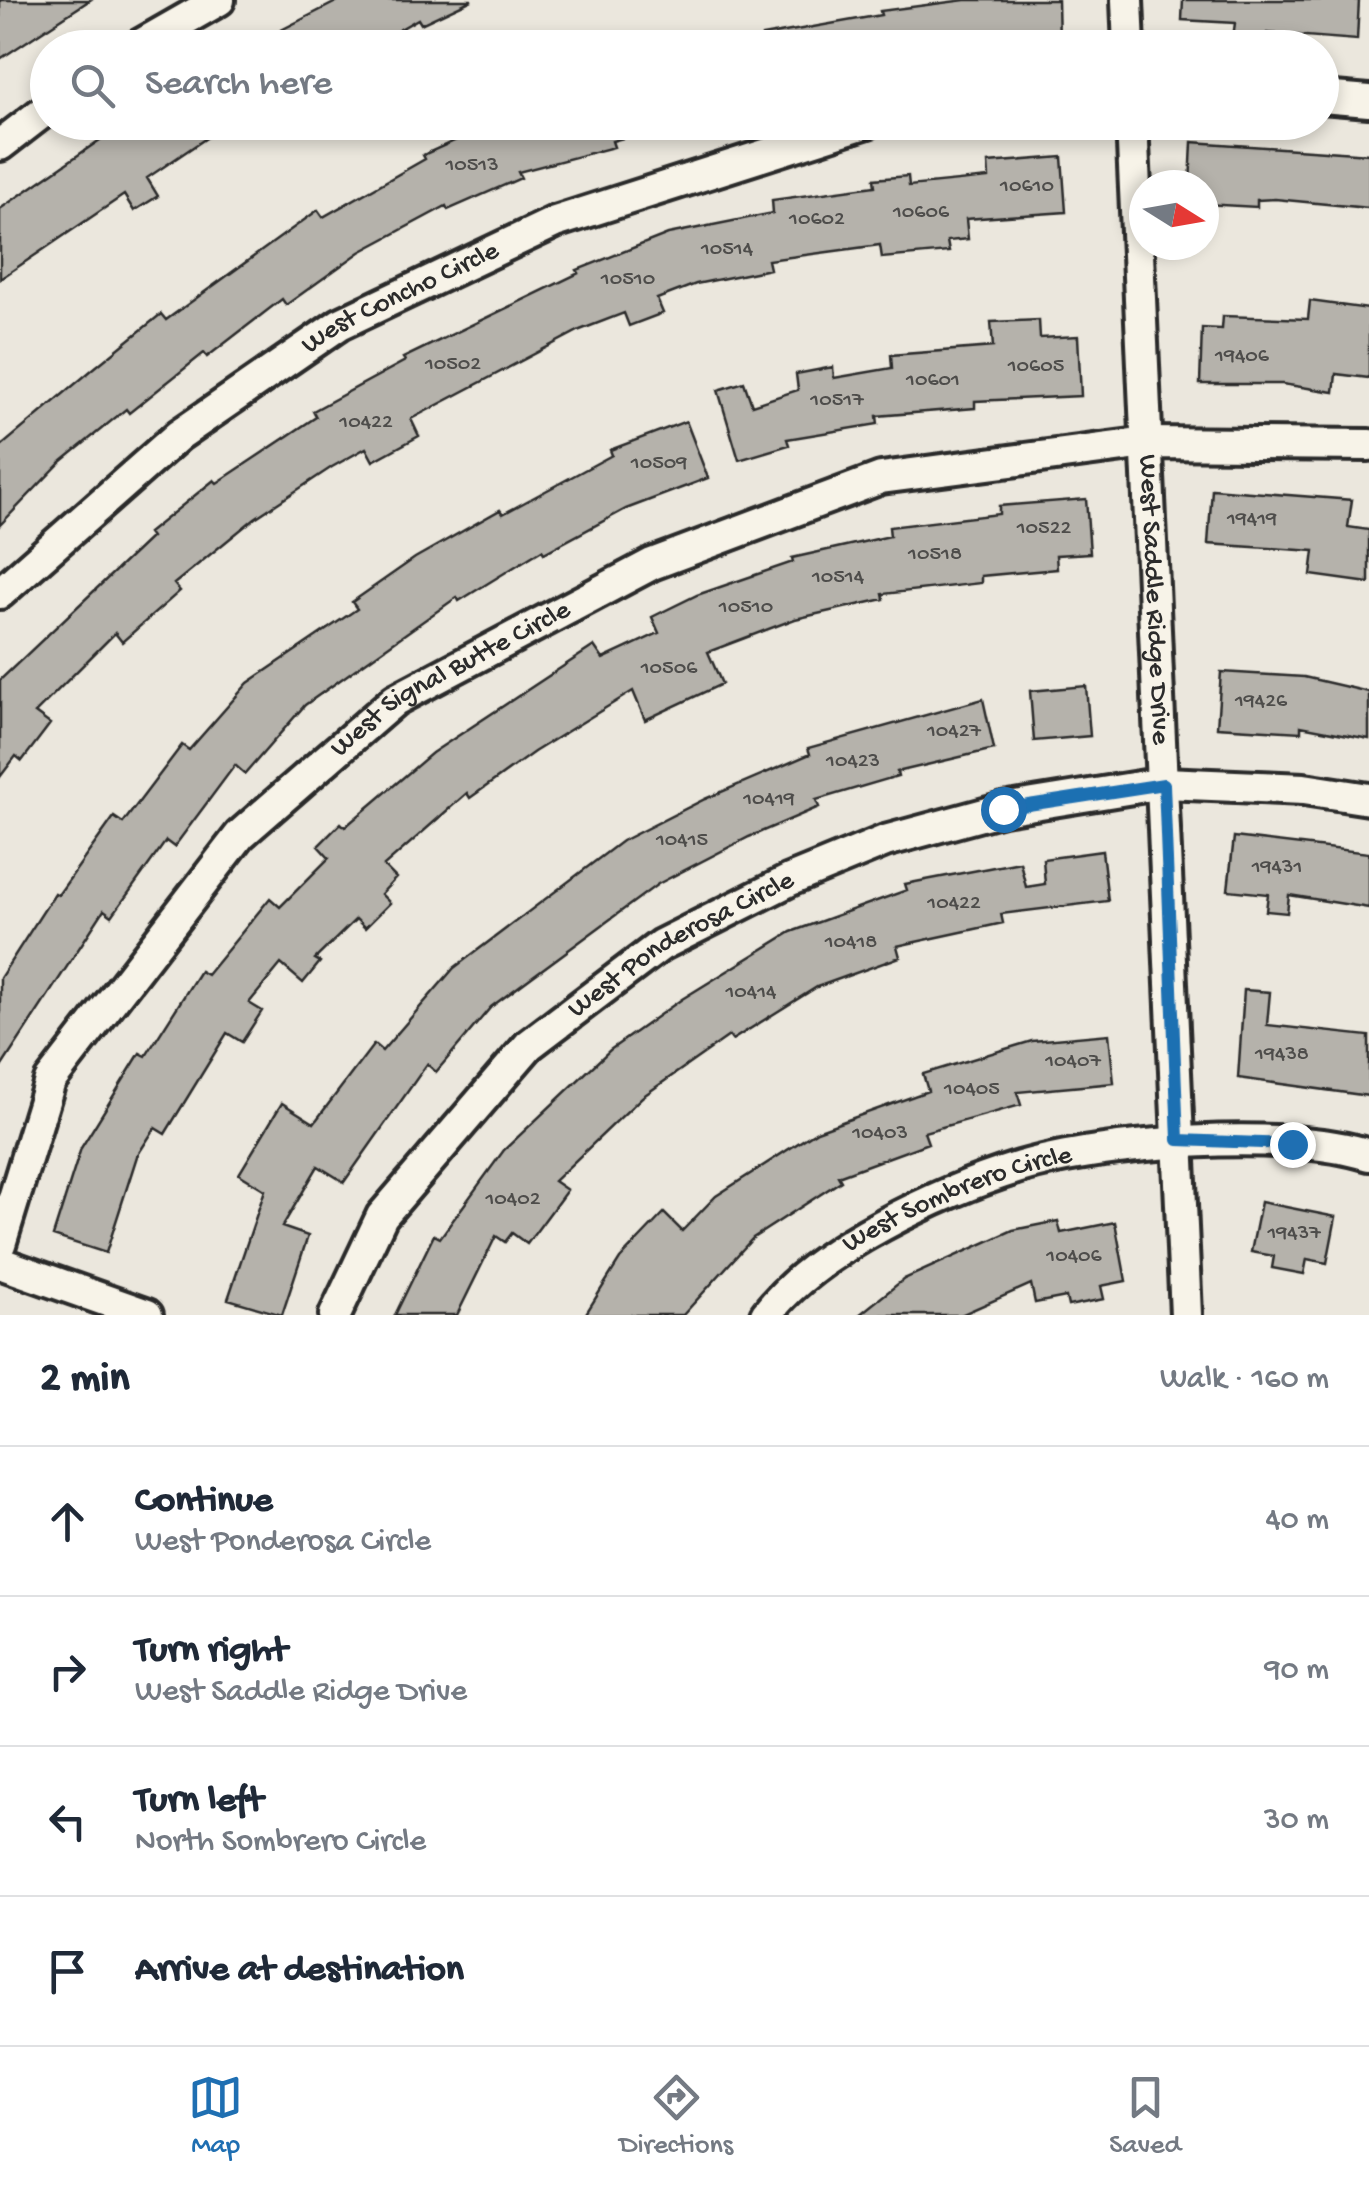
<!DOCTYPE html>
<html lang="en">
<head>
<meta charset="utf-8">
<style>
	:root { --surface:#fff; --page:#f2f2f3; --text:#1f2937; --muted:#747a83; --line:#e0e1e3; --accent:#1f6fb2 }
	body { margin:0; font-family:"Gochi Hand",sans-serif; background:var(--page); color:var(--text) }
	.compass { position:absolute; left:1129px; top:170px; width:90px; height:90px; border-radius:50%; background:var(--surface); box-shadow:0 5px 15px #0003; rotate:101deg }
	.stop { position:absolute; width:30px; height:30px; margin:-22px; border:8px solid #1f6fb2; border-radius:50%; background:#fff }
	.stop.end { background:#1f6fb2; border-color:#fff; box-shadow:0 2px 10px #0008 }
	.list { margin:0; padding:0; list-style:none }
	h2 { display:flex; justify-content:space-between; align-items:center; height:130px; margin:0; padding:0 40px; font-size:42px }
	h2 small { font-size:32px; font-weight:400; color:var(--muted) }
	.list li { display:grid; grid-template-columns:65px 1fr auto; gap:30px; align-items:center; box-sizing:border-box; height:150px; padding:0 40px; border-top:2px solid var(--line) }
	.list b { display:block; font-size:38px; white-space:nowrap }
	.list p { margin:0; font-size:32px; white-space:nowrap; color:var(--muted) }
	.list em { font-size:32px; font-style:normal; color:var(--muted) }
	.icon { flex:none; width:55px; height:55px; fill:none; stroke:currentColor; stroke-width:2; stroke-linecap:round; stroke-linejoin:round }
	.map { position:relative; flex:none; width:1369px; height:1315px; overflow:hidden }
	.search { position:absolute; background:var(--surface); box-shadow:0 5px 15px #0003; left:30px; right:30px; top:30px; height:110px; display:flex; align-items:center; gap:25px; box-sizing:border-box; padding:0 35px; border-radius:55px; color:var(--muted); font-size:38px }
	.sheet { height:730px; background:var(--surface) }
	nav { display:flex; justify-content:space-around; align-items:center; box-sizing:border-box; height:140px; border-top:2px solid var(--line); background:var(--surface); font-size:28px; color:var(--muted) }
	nav a { display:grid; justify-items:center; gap:5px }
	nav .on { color:var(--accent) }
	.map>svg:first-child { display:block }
	.building { fill:#b5b2ab; stroke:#2b2b2b; stroke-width:2.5 }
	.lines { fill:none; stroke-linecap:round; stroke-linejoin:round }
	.minor-casing { stroke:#2b2b2b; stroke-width:38 }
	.minor { stroke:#f7f3e8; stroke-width:30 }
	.route { stroke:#1f6fb2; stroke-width:12 }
	.labels { text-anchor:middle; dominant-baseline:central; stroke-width:8; stroke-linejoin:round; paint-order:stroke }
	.number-label { font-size:22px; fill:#4e4d4b }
	.street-label { font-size:28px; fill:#2b2b2b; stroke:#f7f3e8 }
</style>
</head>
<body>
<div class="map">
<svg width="1369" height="1315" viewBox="0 0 1369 1315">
	<rect width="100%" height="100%" fill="#ebe7dd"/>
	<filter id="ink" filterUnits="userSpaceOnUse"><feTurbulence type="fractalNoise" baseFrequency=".01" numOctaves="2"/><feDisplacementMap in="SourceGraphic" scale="20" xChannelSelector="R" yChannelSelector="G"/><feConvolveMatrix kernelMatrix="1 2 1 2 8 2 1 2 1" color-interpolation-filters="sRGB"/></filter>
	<g filter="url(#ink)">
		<!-- building -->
		<path class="building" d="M0 0H90L0 59Z
			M340 0H472L421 24 418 19 367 48H246Z
			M965 0H1058L1059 42 971 48H763L762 36 881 15 880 11Z
			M1183 0H1359L1357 40 1267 33 1266 40 1233 37 1235 23 1182 20Z
			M126 122H230L147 178 158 196 134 211 124 195 0 279V209Z
			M496 122H655L656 129 612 141 614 147 518 172 521 178 448 210 446 206 360 252 286 305 282 299 207 357 204 353 129 413 126 409 61 462 0 525V447L93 369 161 314 166 320 318 210 323 217 425 159 423 155Z
			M1192 142 1369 154V208L1275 199 1257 200V207L1204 204V185H1190Z
			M1062 157 1066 212 966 219 968 239 947 241 949 252 882 258 880 245 768 260 770 269 696 284 657 299 663 313 629 326 624 313 580 330 411 419 419 436 373 461 366 448 332 467 255 518 174 584 180 591 122 642 115 633 35 713 50 724 22 761 16 756 0 777V680L151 537 148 533 214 480 217 483 316 417 313 411 405 361 403 358 579 273 577 270 668 234 773 213 772 200 875 186 874 179 908 176 909 186 989 178 988 163Z
			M1310 301 1369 309V378L1336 374 1334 392 1282 384H1200L1202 328 1222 329 1223 316 1308 319Z
			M1039 320 1040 338 1078 336 1081 396 975 401V408L877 416 878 424 787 439 789 445 739 460 718 390 744 382 752 405 798 390 796 374 833 367 834 378 892 368 891 355 993 347 991 322Z
			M686 421 708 478 626 509 544 553 542 550 459 601 457 597 305 705 245 774 235 765 174 847 166 841 112 916 104 910 0 1069V978L55 893 58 895 114 817 123 823 182 745 189 750 248 683 357 609 352 602 415 558 500 510 503 514 612 455 610 450Z
			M1212 489 1352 500 1348 527 1369 530V583L1311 575 1314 551 1208 544Z
			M1086 499 1090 553 1056 555 1057 569 981 576V583L883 594 884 599 795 619 708 652 722 684 645 720 633 691 534 752 470 798 467 793 384 866 396 878 381 894 390 903 365 928 356 919 315 959 320 962 303 983 281 964 249 1003 262 1011 242 1042 227 1033 165 1134 155 1128 137 1156 106 1253 53 1236 81 1148 140 1053 146 1056 200 971 207 975 270 898 280 907 329 858 318 846 341 823 345 827 432 753 594 646 603 659 659 633 652 617 697 595 793 562 792 558 890 536 889 527 999 514V506Z
			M1221 672 1304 677 1369 692V739L1301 726V732L1217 727Z
			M1086 686 1090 736 1034 741 1030 691Z
			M983 699 994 749 897 772 898 776 816 800 819 807 749 837 658 884 491 1007 436 1072 427 1064 344 1182 318 1166 282 1227 308 1236 282 1315 228 1299 265 1190 239 1174 282 1103 314 1123 374 1044 382 1051 454 968 622 841 705 799 810 754 808 748Z
			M1234 837 1369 853V908L1289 895 1287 913 1266 911 1268 894 1228 890Z
			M1102 851 1108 901 1001 914 1003 923 897 946 900 957 817 987 732 1040 729 1036 642 1097 554 1181 567 1190 527 1244 512 1233 505 1242 496 1236 457 1315H395L434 1235 440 1238 504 1150 610 1050 682 999 791 932 907 890 905 884 1020 862 1026 887 1045 884 1043 859Z
			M1244 990 1270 992 1267 1025 1369 1036V1096L1238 1078Z
			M1109 1034 1114 1083 1017 1092 1021 1105 924 1132 928 1143 838 1176 841 1181 753 1238 683 1315H585L620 1259 664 1213 682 1231 716 1196 817 1131 928 1091 923 1074 1032 1041Z
			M1261 1202 1336 1217 1327 1263 1307 1259 1304 1274 1272 1268 1274 1256 1251 1252Z
			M1058 1221 1061 1233 1115 1222 1126 1281 1101 1286 1104 1299 1068 1306 1066 1297 1035 1303 1031 1284 961 1315H859L904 1279 1013 1230Z"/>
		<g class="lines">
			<!-- minor casing -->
			<g class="minor-casing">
				<g id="minor">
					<path d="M1127 0 1129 48"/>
					<path d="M135 48 219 0"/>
					<path d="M1322 97 1369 101"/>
					<path id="s1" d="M1132 122 1186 1315"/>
					<path d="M0 145 48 108"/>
					<path id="s2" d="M0 593 179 435 340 324 555 222 868 122"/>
					<path id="s3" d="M0 1244 50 1081 240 835 395 700 652 564 881 478 1147 443 1369 445"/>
					<path d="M0 1263 147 1315"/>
					<path id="s4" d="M335 1315 382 1216 529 1045 661 945 790 880 885 841 1003 809 1164 783 1304 789 1369 799"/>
					<path id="s5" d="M766 1315C815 1249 942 1191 1020 1167 1104 1142 1286 1128 1369 1155"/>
				</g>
			</g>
			<!-- minor -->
			<use href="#minor" class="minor"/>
		</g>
	</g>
	<g class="lines" filter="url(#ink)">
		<!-- route -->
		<path class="route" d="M1003 809 1164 784 1178 1140 1292 1144"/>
	</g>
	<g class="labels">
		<!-- number labels -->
		<g class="number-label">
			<text x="472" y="166">10513</text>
			<text x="1027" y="187">10610</text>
			<text x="921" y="213">10606</text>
			<text x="817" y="220">10602</text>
			<text x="727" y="250">10514</text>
			<text x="628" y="280">10510</text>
			<text x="1242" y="357">19406</text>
			<text x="453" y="365">10502</text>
			<text x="1036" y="367">10605</text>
			<text x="933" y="381">10601</text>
			<text x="837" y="401">10517</text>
			<text x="366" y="423">10422</text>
			<text x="659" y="464">10509</text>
			<text x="1252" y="520">19419</text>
			<text x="1044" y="529">10522</text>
			<text x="935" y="555">10518</text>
			<text x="838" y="578">10514</text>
			<text x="746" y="608">10510</text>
			<text x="669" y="669">10506</text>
			<text x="1261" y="702">19426</text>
			<text x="954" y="732">10427</text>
			<text x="853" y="762">10423</text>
			<text x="769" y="800">10419</text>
			<text x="682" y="841">10415</text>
			<text x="1277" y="868">19431</text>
			<text x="954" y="904">10422</text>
			<text x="851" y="943">10418</text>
			<text x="751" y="993">10414</text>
			<text x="1282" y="1055">19438</text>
			<text x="1073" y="1062">10407</text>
			<text x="972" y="1090">10405</text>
			<text x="880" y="1134">10403</text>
			<text x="513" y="1200">10402</text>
			<text x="1294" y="1234">19437</text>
			<text x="1074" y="1257">10406</text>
		</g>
		<!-- street labels -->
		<g class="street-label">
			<text stroke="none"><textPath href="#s2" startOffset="500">West Concho Circle</textPath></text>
			<text stroke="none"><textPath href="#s1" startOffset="478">West Saddle Ridge Drive</textPath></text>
			<text stroke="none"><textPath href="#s3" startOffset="745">West Signal Butte Circle</textPath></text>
			<text stroke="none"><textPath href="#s4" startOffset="518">West Ponderosa Circle</textPath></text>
			<text stroke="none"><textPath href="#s5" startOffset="228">West Sombrero Circle</textPath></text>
		</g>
	</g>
</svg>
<svg class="compass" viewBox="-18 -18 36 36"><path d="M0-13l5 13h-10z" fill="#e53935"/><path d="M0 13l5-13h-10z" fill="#747a83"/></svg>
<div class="stop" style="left:1003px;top:809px"></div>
<div class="stop end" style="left:1292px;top:1144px"></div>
<div class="search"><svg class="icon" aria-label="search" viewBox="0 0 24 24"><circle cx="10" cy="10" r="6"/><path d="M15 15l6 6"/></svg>Search here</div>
</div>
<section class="sheet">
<h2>2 min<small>Walk · 160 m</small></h2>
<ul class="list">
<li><svg class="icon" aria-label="ahead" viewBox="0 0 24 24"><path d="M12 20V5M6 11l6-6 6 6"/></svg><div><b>Continue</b><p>West Ponderosa Circle</p></div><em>40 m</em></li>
<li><svg class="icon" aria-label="right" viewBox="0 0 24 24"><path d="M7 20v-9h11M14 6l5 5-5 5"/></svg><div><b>Turn right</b><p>West Saddle Ridge Drive</p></div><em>90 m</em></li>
<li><svg class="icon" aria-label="left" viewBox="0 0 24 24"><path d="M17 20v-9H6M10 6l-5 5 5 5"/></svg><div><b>Turn left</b><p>North Sombrero Circle</p></div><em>30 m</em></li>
<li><svg class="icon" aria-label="arrive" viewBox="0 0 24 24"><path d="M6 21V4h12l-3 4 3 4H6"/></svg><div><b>Arrive at destination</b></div></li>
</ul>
</section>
<nav>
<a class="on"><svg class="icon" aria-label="map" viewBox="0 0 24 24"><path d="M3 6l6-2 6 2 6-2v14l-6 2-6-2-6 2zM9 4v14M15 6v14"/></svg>Map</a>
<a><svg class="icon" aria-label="directions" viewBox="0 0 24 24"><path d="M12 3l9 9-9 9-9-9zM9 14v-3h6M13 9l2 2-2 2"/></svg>Directions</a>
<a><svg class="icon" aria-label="saved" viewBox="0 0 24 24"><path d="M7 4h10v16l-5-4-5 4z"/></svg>Saved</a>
</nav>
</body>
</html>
